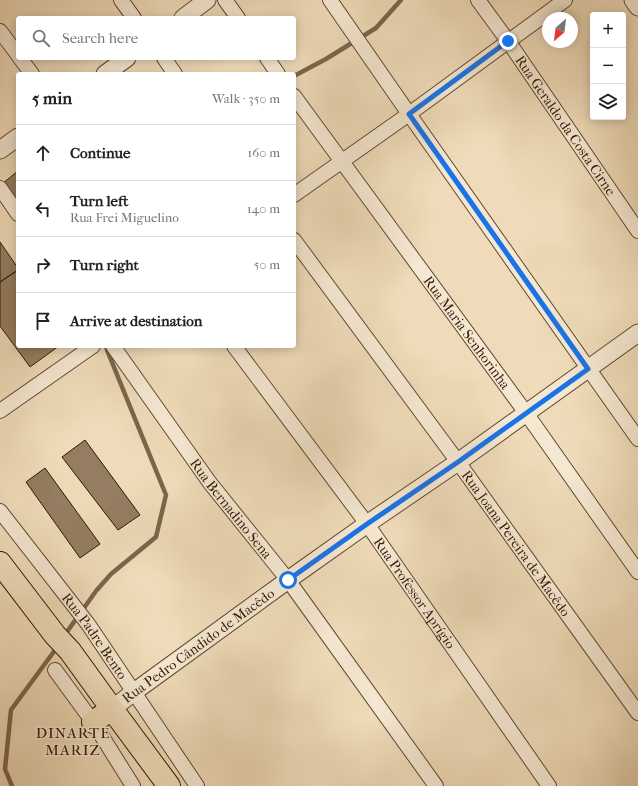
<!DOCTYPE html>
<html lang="en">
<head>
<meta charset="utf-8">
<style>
	:root { --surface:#fff; --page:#f6f6f6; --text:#202124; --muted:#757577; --line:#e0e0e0 }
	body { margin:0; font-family:"IM FELL French Canon",serif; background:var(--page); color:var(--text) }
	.controls { position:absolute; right:12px; top:12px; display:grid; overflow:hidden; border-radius:4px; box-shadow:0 2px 10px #0003 }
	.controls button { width:36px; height:36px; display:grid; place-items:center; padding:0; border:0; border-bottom:1px solid var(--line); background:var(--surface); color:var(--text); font:20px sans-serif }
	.compass { position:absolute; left:542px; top:12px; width:36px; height:36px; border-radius:50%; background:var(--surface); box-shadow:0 2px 10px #0003; rotate:208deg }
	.stop { position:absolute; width:12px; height:12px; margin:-9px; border:3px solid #1a73e8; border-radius:50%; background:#fff }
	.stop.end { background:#1a73e8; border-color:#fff; box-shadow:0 1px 4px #0008 }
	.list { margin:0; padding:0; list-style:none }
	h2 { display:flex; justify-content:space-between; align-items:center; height:52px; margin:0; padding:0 16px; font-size:17px }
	h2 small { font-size:13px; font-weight:400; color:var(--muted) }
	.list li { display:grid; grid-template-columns:26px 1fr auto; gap:12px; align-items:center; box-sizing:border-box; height:56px; padding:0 16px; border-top:1px solid var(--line) }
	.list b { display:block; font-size:15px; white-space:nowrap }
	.list p { margin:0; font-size:13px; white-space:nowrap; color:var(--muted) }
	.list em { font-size:13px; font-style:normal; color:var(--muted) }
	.icon { flex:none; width:22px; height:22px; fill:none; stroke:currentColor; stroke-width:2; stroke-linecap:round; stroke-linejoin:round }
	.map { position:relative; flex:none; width:638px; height:786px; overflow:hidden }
	.search { position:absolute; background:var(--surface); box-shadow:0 2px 10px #0003; left:16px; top:16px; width:280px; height:44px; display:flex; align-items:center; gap:10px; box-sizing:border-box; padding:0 14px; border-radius:4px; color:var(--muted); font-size:15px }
	.panel { position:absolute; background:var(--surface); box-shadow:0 2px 10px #0003; left:16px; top:72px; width:280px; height:276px; border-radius:4px }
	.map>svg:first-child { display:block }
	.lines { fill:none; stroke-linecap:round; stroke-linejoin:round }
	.stream { stroke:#7c654b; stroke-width:4.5 }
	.building { fill:#947d61; stroke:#311802 }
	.minor-casing { stroke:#604930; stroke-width:16 }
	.tertiary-casing { stroke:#604930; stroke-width:19 }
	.primary-casing { stroke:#311802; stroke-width:24 }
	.minor { stroke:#f5e8d2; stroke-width:14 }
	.tertiary { stroke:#f5e8d2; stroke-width:17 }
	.primary { stroke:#efdbb9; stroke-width:22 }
	.route { stroke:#1a73e8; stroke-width:5 }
	.labels { text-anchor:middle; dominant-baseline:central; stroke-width:3; stroke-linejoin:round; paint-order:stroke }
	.street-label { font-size:14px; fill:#311802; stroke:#f5e8d2 }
	.neighbourhood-label { font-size:15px; letter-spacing:1px; fill:#311802; stroke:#f5e8d2 }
</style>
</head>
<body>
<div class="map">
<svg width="638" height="786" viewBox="0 0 638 786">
	<rect width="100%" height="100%" fill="#efdbb9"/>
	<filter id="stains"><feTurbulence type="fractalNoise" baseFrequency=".005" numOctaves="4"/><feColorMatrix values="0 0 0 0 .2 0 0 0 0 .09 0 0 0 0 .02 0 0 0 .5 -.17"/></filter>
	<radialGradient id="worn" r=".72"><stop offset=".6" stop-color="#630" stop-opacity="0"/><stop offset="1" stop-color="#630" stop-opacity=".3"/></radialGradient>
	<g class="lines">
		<!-- stream -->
		<path class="stream" d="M294 76 326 59 376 28 401 0
			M64 636 96 591 111 574 156 537 166 495 107 350 106 346
			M12 786 5 769 11 710 58 646"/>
	</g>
	<!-- building -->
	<path class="building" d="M18 171V204L2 184Z
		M0 242 18 268V270L0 282Z
		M18 270V346H59L30 367 0 326V282Z
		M85 440 140 515 118 530 62 457Z
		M45 468 100 544 80 558 26 482Z"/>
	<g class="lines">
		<!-- minor casing -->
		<g class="minor-casing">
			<g id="minor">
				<path d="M121 0 134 18"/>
				<path d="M225 0 238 18"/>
				<path d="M330 0 409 114 638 439"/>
				<path id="s1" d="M478 0 508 41 638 231"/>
				<path d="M0 31 18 55"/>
				<path d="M20 58 32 74"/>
				<path d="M164 58 175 74"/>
				<path d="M267 58 278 74"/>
				<path id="s2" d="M294 96 526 413 638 572"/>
				<path d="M0 188 18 214"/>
				<path d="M294 195 409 114 565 0"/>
				<path id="s3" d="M294 240 458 462 638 713"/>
				<path id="s4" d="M113 346 210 483 288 580 436 786"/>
				<path id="s5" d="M234 346 367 524 549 786"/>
				<path d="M0 411 93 346"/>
				<path id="s6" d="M0 511 88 624 197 786"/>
				<path d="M55 670 93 722 133 786"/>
			</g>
		</g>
		<!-- tertiary casing -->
		<g class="tertiary-casing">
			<g id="tertiary">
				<path d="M633 0 638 7"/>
				<path d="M183 18 207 0"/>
				<path d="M105 74 127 58"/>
				<path d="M0 150 18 137"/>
				<path id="s7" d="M112 709 134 692 288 580 367 524 458 462 638 333"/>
			</g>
		</g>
		<!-- primary casing -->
		<g class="primary-casing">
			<path id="primary" d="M0 563 55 635 70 651 112 709 169 786
				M93 722 112 709"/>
		</g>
		<!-- minor -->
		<use href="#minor" class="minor"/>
		<!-- tertiary -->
		<use href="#tertiary" class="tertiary"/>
		<!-- primary -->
		<use href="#primary" class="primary"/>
	</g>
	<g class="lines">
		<!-- route -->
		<path class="route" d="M288 580 367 524 458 462 588 369 409 114 508 41"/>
	</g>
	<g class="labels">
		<!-- street labels -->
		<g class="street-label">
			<text stroke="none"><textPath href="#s1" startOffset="153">Rua Geraldo da Costa Cirne</textPath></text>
			<text stroke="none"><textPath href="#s2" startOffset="293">Rua Maria Senhorinha</textPath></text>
			<text stroke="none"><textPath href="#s4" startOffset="201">Rua Bernadino Sena</textPath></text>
			<text stroke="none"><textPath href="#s3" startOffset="376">Rua Joana Pereira de Macêdo</textPath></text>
			<text stroke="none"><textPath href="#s5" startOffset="306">Rua Professor Aprígio</textPath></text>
			<text stroke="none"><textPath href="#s6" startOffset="157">Rua Padre Bento</textPath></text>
			<text stroke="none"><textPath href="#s7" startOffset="107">Rua Pedro Cândido de Macêdo</textPath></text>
		</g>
		<!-- neighbourhood labels -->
		<g class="neighbourhood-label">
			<text x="73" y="733">DINARTE<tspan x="73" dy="17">MARIZ</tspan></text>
		</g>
	</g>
	<rect width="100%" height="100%" filter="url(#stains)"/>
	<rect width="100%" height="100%" fill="url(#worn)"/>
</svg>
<div class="controls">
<button>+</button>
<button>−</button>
<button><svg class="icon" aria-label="layers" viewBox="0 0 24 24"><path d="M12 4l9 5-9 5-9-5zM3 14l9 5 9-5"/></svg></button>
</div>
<svg class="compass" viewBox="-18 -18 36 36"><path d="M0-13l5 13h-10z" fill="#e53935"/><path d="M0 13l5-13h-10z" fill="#757577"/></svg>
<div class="stop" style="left:288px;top:580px"></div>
<div class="stop end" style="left:508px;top:41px"></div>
<div class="search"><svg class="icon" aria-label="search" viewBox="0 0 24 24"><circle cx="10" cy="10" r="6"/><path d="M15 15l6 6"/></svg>Search here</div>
<section class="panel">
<h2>5 min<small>Walk · 350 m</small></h2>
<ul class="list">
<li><svg class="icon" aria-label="ahead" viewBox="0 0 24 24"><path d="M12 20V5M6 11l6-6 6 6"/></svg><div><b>Continue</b></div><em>160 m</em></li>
<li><svg class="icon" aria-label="left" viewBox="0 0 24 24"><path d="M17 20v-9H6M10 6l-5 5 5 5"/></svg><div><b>Turn left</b><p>Rua Frei Miguelino</p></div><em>140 m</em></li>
<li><svg class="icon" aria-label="right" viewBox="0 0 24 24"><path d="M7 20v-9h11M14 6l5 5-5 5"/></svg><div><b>Turn right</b></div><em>50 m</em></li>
<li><svg class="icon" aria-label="arrive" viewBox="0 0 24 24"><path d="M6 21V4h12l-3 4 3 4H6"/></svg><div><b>Arrive at destination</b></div></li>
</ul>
</section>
</div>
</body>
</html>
